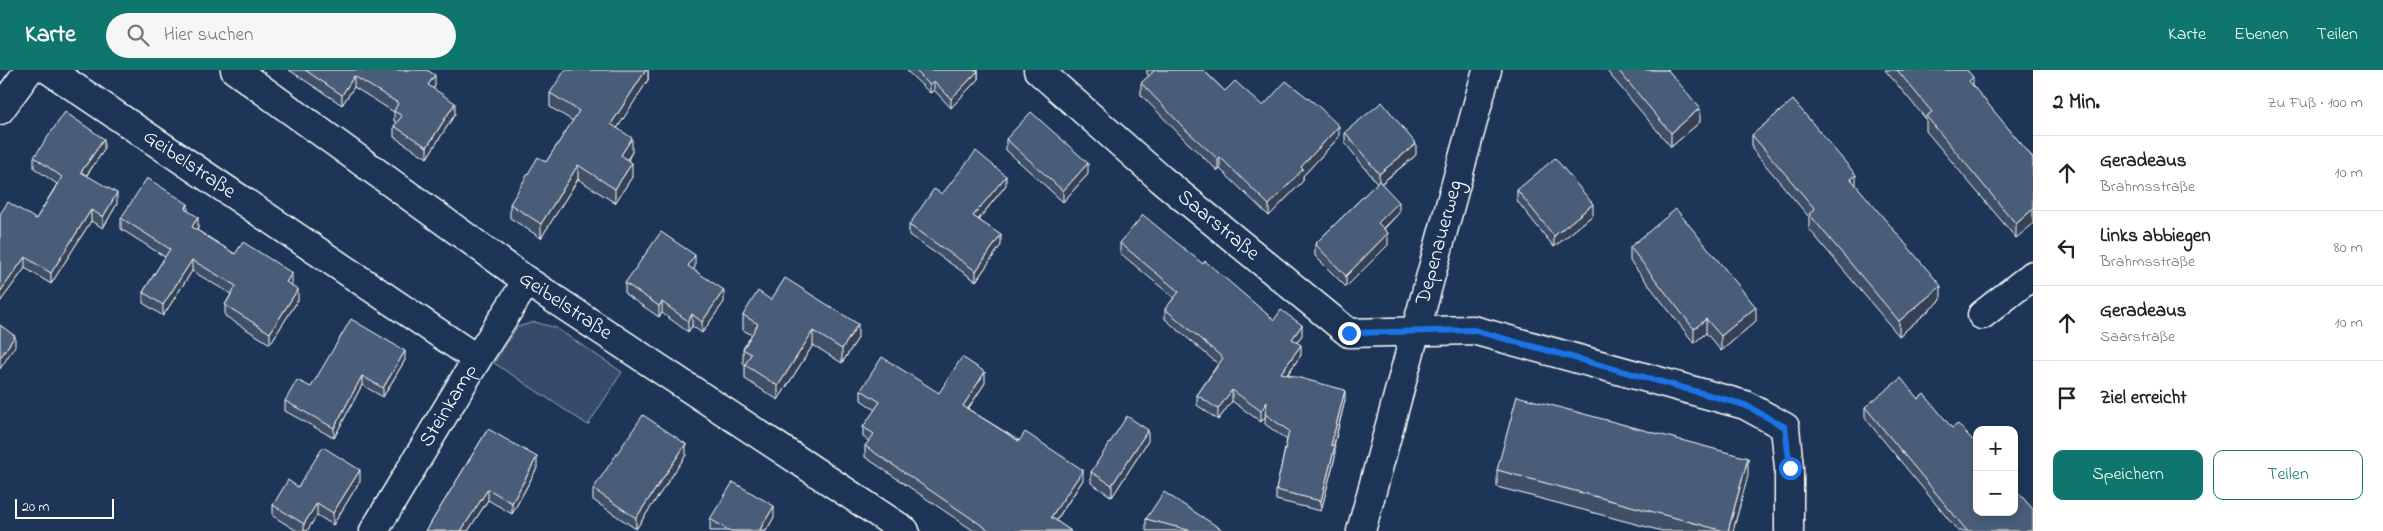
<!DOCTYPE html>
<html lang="de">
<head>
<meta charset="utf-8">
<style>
	:root { --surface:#fff; --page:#f6f6f6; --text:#222; --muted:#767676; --line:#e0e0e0; --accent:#0f766e }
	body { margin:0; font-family:"Indie Flower",sans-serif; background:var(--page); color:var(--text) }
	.controls { position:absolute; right:15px; bottom:15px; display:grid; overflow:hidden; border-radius:10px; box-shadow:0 2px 8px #0003 }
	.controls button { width:45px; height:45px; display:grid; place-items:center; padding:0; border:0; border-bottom:1px solid var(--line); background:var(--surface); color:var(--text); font:25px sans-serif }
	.scale { position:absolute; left:15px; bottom:12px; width:99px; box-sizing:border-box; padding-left:5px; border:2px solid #fff; border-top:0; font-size:14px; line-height:18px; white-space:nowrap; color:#fff; -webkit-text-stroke:4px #1d3557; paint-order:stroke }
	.stop { position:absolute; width:15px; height:15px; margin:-11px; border:4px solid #1a73e8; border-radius:50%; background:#fff }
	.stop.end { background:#1a73e8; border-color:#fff; box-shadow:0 1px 5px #0008 }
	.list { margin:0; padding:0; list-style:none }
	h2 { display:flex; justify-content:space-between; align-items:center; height:65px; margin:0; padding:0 20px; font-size:21px }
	h2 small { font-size:16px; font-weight:400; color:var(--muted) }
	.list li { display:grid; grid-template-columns:32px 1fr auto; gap:15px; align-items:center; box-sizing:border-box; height:75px; padding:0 20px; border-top:1px solid var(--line) }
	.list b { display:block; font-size:19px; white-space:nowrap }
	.list p { margin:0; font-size:16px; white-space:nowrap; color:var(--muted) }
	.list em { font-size:16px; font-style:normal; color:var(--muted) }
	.actions { display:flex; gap:10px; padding:15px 20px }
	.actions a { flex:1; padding:11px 0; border:1px solid var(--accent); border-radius:10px; text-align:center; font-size:18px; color:var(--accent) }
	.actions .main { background:var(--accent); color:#fff }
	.icon { flex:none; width:28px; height:28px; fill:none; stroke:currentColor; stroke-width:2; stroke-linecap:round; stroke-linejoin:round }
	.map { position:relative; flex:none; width:2033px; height:461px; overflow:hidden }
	header { display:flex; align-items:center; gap:30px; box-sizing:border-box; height:70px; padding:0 25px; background:var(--accent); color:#fff }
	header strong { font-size:24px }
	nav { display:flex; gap:28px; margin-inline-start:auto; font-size:18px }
	.search { width:350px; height:45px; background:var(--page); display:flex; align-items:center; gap:12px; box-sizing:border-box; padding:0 18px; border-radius:28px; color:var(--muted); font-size:19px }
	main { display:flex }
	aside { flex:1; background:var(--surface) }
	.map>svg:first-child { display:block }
	.green { fill:#364b69; stroke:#9aa5b4 }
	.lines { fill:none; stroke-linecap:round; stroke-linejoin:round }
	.minor-casing { stroke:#fff; stroke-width:31 }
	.minor { stroke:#1d3557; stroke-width:28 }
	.wall { fill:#405068; stroke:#fff }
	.shaded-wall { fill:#344155; stroke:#fff }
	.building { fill:#4a5d79; stroke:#fff }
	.route { stroke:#1a73e8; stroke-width:6 }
	.labels { text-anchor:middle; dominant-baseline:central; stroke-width:5; stroke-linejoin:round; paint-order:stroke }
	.street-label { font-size:21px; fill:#fff; stroke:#1d3557 }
</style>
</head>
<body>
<header>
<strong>Karte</strong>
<div class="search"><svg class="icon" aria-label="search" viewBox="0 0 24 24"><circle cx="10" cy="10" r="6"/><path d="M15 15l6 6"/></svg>Hier suchen</div>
<nav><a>Karte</a><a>Ebenen</a><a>Teilen</a></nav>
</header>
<main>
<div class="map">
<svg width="2033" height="461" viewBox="0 0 2033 461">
	<rect width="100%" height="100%" fill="#1d3557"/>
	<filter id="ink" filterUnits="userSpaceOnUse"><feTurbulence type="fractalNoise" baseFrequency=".02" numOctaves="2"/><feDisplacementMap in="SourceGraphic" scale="10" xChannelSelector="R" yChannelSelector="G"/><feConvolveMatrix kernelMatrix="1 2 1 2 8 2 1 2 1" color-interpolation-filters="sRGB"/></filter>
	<g filter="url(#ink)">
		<!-- green -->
		<path class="green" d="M535 252 556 258 622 302 588 355 494 293 517 257Z"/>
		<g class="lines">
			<!-- minor casing -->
			<g class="minor-casing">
				<g id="minor">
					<path id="s1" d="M49 0 477 289"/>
					<path id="s2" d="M235 0 527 211 905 461"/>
					<path id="s3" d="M1038 0 1161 109 1349 263 1473 260 1745 335 1785 357 1789 398V461"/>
					<path d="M0 40 29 0"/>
					<path d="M1982 245 2033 205"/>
					<path id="s4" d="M374 461 477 289 527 211"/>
					<path id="s5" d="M1361 461 1487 0"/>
				</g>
			</g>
			<!-- minor -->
			<use href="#minor" class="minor"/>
		</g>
		<!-- wall -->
		<path class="wall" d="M289 0H427L435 16 433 19 455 44 427 88 394 67V56L397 53 394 51V42L354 17 342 35Z
			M648 0V10L617 58 632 82 628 90 632 107 615 133 578 109 541 168 510 148V134L546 92 573 51 550 37V23Z
			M906 0H978V9L951 38 934 20 930 23Z
			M1147 0H1203L1225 21 1263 36 1339 67 1303 106V111L1269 146 1220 99 1218 101 1187 72 1141 25V13L1149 6 1147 4Z
			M1606 0H1668L1700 52 1671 77Z
			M1885 0H1967L1973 17 2033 88 2016 168 1926 61V49Z
			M1345 62 1416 85 1381 114 1399 143 1384 159 1388 175 1346 217 1315 186V174L1377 113 1345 73Z
			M1752 65 1856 115 1941 230 1899 266 1809 159V147L1752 79Z
			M1006 69 1088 104 1063 132 1006 80Z
			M104 80 87 105 117 134 103 158 91 151 51 214 25 198 0 232V144L36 149 57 114 34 98V87Z
			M1006 115 979 149 1001 175 976 211 909 165V155L942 124Z
			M1517 120 1593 145 1554 177 1517 131Z
			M188 141 198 158 197 160 235 184 292 214 291 215 298 230 270 274 225 246V235L231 224 192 201 163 246 143 233V222L165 187 121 159V148Z
			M1120 173 1203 194 1274 250 1302 265 1297 272 1301 285 1288 304 1345 330 1334 376 1335 387 1321 441 1276 430V420L1287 370 1265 354V347L1261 352 1232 331 1218 350 1197 335V325L1218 294 1165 249V239L1174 228 1120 183Z
			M1630 177 1756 251 1721 281 1706 263 1694 273 1630 191Z
			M695 197 693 200 724 232 702 263 692 256 688 262 662 243 659 247 625 224V213Z
			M771 230 858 268 842 293 813 275 778 330 745 309V295L743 293V279L752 265 743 260V245Z
			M405 290 383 327 362 315 334 368 285 341V331L311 317Z
			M985 313 968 339 1083 410 1056 451 1071 461H974L865 387V376L869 371 863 367V357L875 340 861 330V320L939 323Z
			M1918 329 2033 461H1958L1865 348V337Z
			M488 359 537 398 512 444 488 430 468 461H426Z
			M1148 371 1112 427 1091 413V402Z
			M686 385 636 459 593 430V419Z
			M1497 400 1748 405 1733 461H1662L1497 417Z
			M360 411 333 455 317 445 307 461H297L273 446V435L298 417Z
			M774 447 766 461H710V449Z
			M1146 449 1224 461H1146Z"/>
		<!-- shaded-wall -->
		<path class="shaded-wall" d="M646 0H648V10L611 68V54Z
			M978 1V9L951 38V29Z
			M435 5V16L428 26V15Z
			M354 6V17L342 35V25Z
			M1973 7V22L1969 11Z
			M934 11V20L930 23V15Z
			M455 33V44L427 88V77Z
			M1700 38V52L1671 77V63Z
			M1339 56V67L1303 106V111L1269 146V135L1301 97Z
			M632 68V82L621 99V85Z
			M104 69V80L81 113V102Z
			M1416 74V85L1379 115V104Z
			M1220 87V99L1218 101V89Z
			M632 93V107L615 133V119Z
			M1088 93V104L1063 132V121Z
			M578 95V109L541 168V154Z
			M1856 105V119L1851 109Z
			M1006 106V115L973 156V146Z
			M117 123V134L103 158V147Z
			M1399 132V143L1378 164V153Z
			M188 134V145L185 139Z
			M1593 134V145L1554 177V166Z
			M2033 139V154L2016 168V154Z
			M91 140V151L51 214V203Z
			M198 147V158L192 168V157Z
			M1388 163V175L1346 217V206Z
			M1001 165V175L976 211V201Z
			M695 185V197L688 207V196Z
			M25 187V198L0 232V222Z
			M192 190V201L163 246V235Z
			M292 203V214L286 223V212Z
			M1941 216V230L1899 266V251Z
			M298 219V230L270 274V263Z
			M724 220V232L702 263V252Z
			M662 232V243L659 247V236Z
			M1756 237V251L1721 281V266Z
			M692 244V256L688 262V251Z
			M1706 249V263L1694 273V259Z
			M858 254V268L842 293V279Z
			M1302 255V265L1292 279V269Z
			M813 261V275L778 330V316Z
			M15 266V276L0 299V288Z
			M1301 275V285L1281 313V303Z
			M405 281V290L383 327V318Z
			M985 302V313L963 346V336Z
			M362 306V315L334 368V358Z
			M1232 320V331L1218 350V339Z
			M1345 320V330L1331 386V375Z
			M1267 332 1265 347 1261 352V341Z
			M1148 360V371L1112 427V415Z
			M686 374V385L636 459V448Z
			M1335 376V387L1321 441V431Z
			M537 387V398L512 444V433Z
			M1748 388V405L1733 461H1728Z
			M360 400V411L333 455V443Z
			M1083 400V410L1051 458V447Z
			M488 419V430L468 461H461Z
			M317 433V445L307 461H304V454Z
			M774 436V447L766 461H759Z"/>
		<!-- building -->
		<path class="building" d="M305 0H427L435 5 428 15 455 33 427 77 394 56 402 46 394 41 398 33 354 6 342 25Z
			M565 0H646L611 54 632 68 621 85 632 93 615 119 578 95 541 154 510 134 538 87 546 92 579 41 550 23Z
			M915 0H978V1L951 29 934 11 930 15Z
			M1155 0H1203L1225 21 1235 11 1263 36 1286 11 1317 35 1339 56 1301 97 1303 99 1269 135 1220 87 1218 89 1187 61 1141 13Z
			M1618 0H1668L1700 38 1671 63Z
			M1897 0H1967L1973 7 1969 11 2033 88V139L2016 154 1926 46 1932 42Z
			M1793 30 1856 105 1851 109 1941 216 1899 251 1809 144 1815 139 1752 65Z
			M1382 32 1416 74 1379 104 1345 62Z
			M65 42 104 69 81 102 117 123 103 147 91 140 51 203 25 187 0 222V144L8 132 36 149 62 107 34 87Z
			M1031 42 1088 93 1063 121 1006 69Z
			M976 81 1006 106 973 146 1001 165 976 201 909 155 934 119 942 124Z
			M1555 88 1593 134 1554 166 1517 120Z
			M147 108 188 134 185 139 198 147 192 157 235 184 243 172 292 203 286 212 298 219 270 263 225 235 236 216 192 190 163 235 143 222 170 179 121 148Z
			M1379 111 1399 132 1378 153 1388 163 1346 206 1315 174Z
			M1676 139 1756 237 1721 266 1706 249 1694 259 1630 177Z
			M1143 145 1203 194 1205 191 1274 250 1281 240 1302 255 1292 269 1301 275 1281 303 1345 320 1331 375 1335 376 1321 431 1276 420 1289 361 1265 344 1267 332 1261 341 1232 320 1218 339 1197 325 1223 288 1165 239 1179 222 1120 173Z
			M661 162 695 185 688 196 724 220 702 252 692 244 688 251 662 232 659 236 625 213Z
			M785 208 858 254 842 279 813 261 778 316 745 295 751 284 743 279 758 254 743 245 758 221 771 230Z
			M351 249 405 281 383 318 362 306 334 358 285 331 297 310 311 317Z
			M0 255 15 266 0 288Z
			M882 287 939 323 962 287 985 302 963 336 1019 371 1025 362 1083 400 1051 447 1071 461H990L865 376 874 364 863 357 880 332 861 320Z
			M1901 308 1918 329 1924 324 1952 358 1958 354 1977 375V442H2014V418L2033 439V461H1967L1963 456 1865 337Z
			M1517 326 1748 388 1728 461H1724L1497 400Z
			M643 345 686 374 636 448 593 419Z
			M1127 346 1148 360 1112 415 1091 402Z
			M488 359 537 387 512 433 488 419 461 461H426Z
			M323 377 360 400 333 443 317 433 304 454 273 435 288 410 298 417Z
			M733 412 774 436 759 461H730L710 449Z
			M1164 422 1224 461H1192L1146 449Z"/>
	</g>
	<g class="lines" filter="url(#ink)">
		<!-- route -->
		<path class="route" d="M1349 263 1473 260 1745 335 1785 357 1790 398"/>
	</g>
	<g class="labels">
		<!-- street labels -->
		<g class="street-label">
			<text stroke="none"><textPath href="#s1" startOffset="169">Geibelstraße</textPath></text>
			<text stroke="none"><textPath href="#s3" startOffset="238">Saarstraße</textPath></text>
			<text stroke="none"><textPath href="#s5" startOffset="299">Depenauerweg</textPath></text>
			<text stroke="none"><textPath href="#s2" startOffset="406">Geibelstraße</textPath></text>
			<text stroke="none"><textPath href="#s4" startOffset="146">Steinkamp</textPath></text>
		</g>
	</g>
</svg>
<div class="controls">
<button>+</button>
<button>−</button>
</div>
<div class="scale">20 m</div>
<div class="stop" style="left:1790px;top:398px"></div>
<div class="stop end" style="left:1349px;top:263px"></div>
</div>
<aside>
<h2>2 Min.<small>Zu Fuß · 100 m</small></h2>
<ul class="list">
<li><svg class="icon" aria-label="ahead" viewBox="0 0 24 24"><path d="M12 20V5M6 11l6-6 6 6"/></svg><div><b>Geradeaus</b><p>Brahmsstraße</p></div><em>10 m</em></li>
<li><svg class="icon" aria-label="left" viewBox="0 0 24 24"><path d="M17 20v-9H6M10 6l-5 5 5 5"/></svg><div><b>Links abbiegen</b><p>Brahmsstraße</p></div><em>80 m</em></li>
<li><svg class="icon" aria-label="ahead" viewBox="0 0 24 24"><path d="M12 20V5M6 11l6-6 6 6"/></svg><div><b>Geradeaus</b><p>Saarstraße</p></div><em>10 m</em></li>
<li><svg class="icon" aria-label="arrive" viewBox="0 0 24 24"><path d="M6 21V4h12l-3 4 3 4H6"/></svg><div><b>Ziel erreicht</b></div></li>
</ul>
<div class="actions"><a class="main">Speichern</a><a>Teilen</a></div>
</aside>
</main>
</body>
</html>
